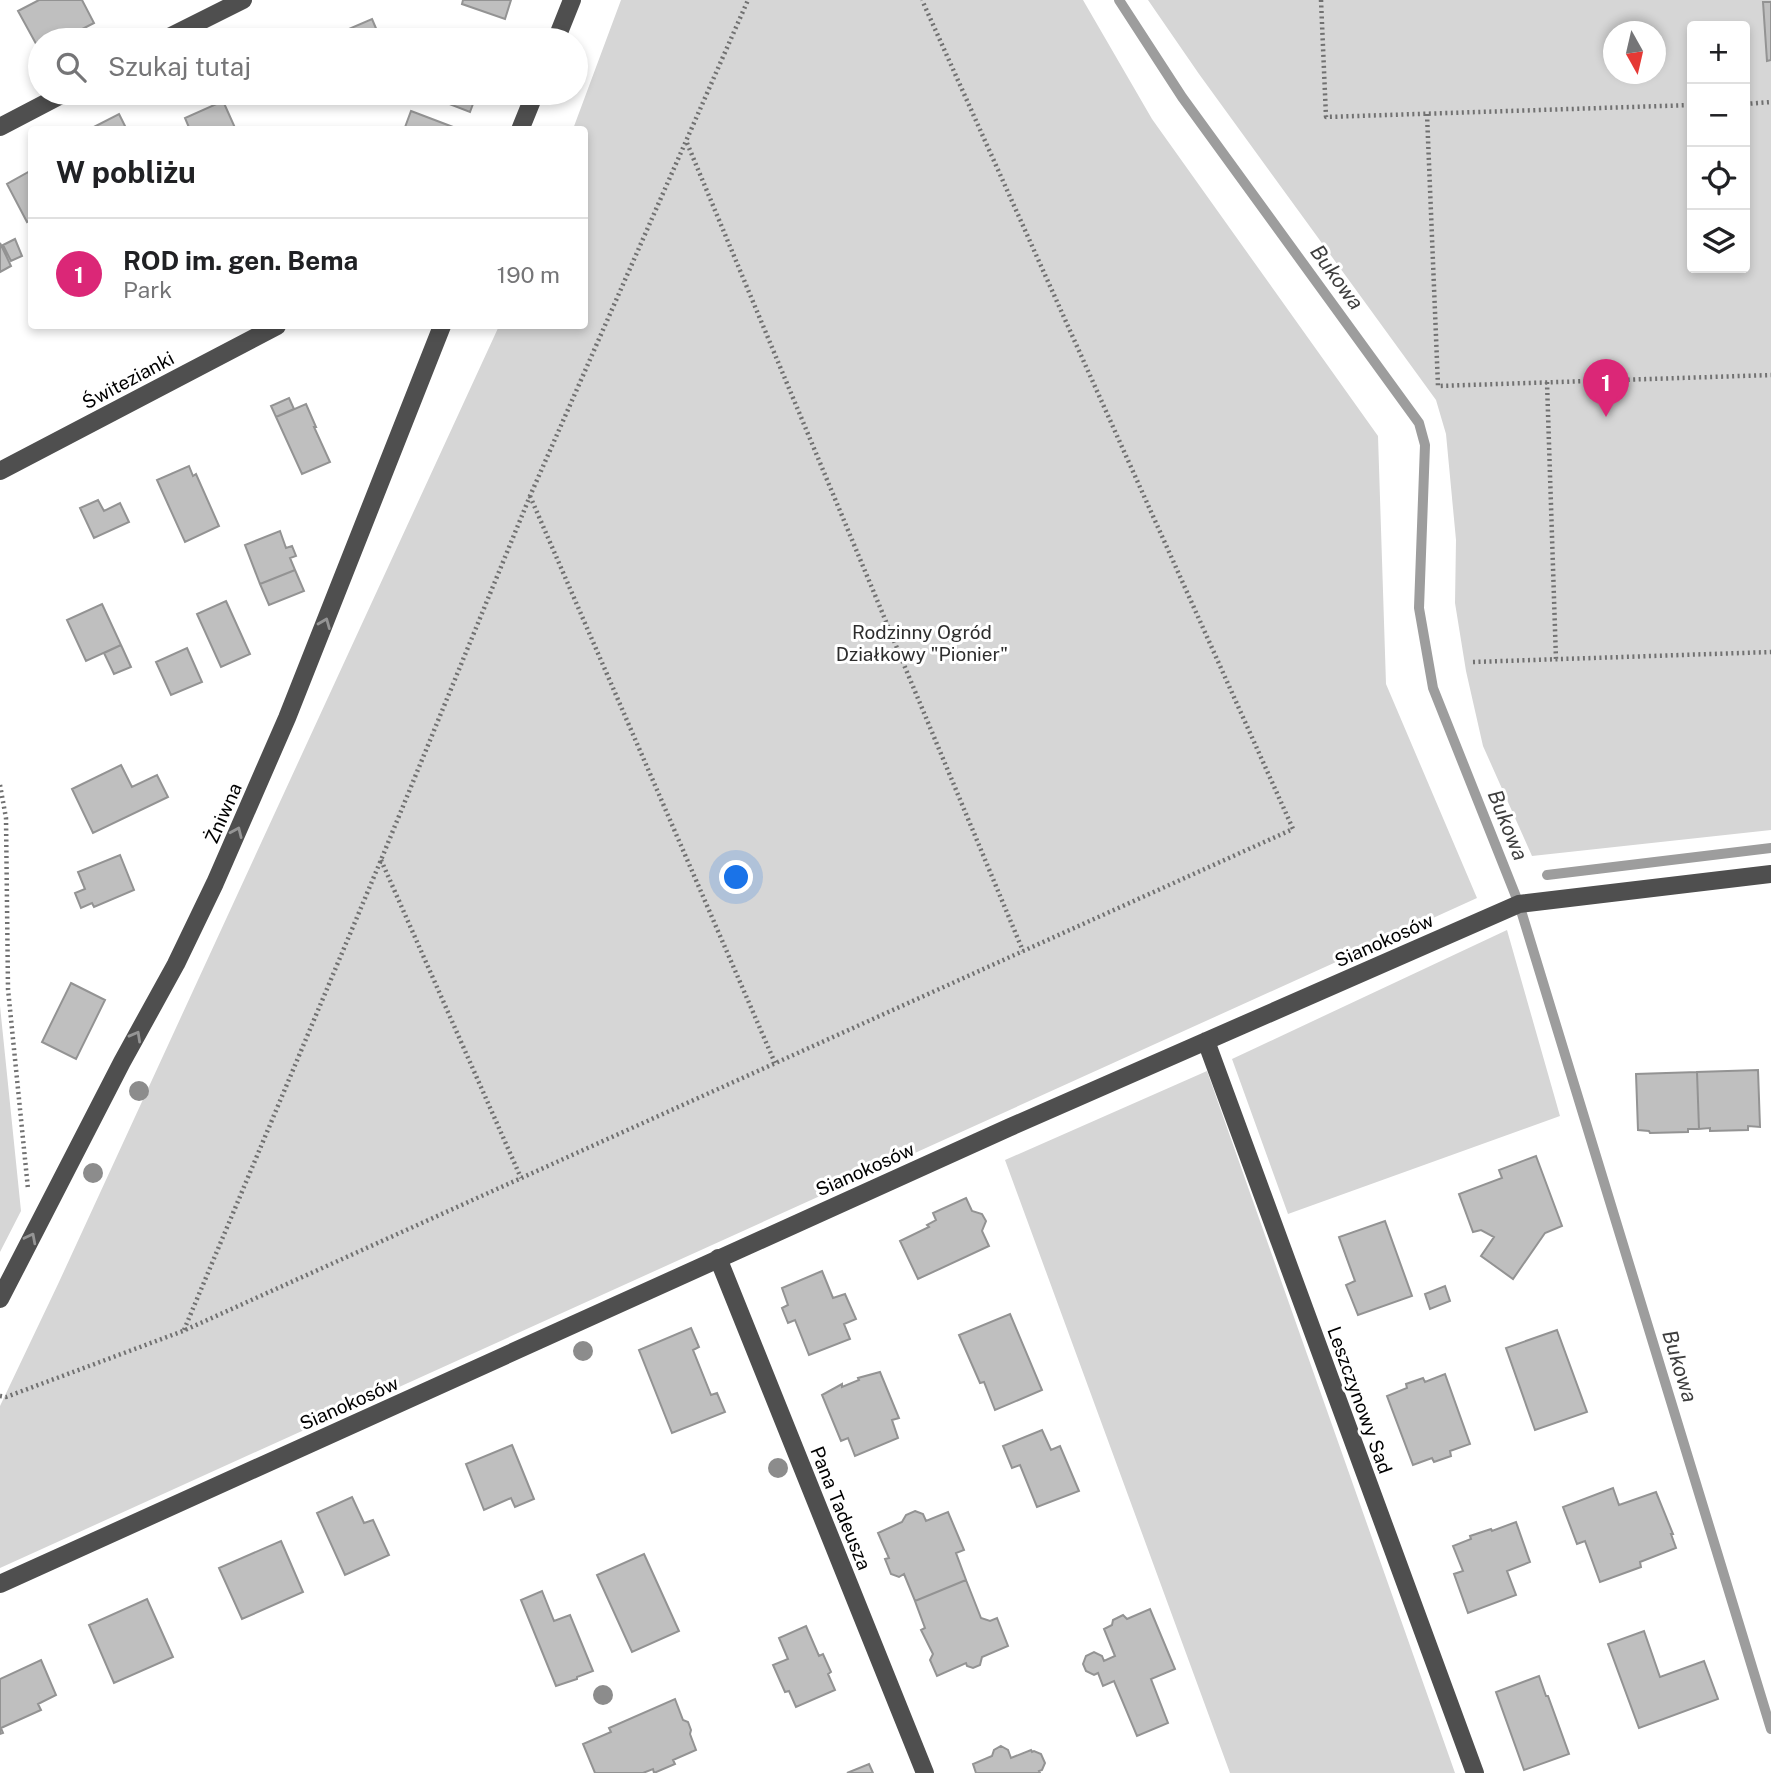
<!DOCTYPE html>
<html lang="pl">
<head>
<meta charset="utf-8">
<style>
	:root { --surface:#fff; --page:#f6f6f6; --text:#202124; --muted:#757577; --line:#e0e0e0; --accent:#db2777 }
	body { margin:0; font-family:"Public Sans",sans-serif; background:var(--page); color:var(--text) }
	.controls { position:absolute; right:21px; top:21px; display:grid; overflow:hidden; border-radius:7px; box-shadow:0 4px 10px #0003 }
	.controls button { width:63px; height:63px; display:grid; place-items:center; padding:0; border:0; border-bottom:2px solid var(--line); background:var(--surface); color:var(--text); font:35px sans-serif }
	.compass { position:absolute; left:1603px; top:21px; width:63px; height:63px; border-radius:50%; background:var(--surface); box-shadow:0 4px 10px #0003; rotate:172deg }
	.you { position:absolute; left:737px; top:878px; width:24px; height:24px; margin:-18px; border:5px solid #fff; border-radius:50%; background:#1a73e8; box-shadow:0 0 0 10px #1a73e833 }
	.badge { display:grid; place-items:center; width:46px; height:46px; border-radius:50%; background:var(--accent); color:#fff; font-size:23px; font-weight:700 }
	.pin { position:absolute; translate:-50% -58px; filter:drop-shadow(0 2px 4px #0008) }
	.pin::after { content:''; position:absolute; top:37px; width:24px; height:21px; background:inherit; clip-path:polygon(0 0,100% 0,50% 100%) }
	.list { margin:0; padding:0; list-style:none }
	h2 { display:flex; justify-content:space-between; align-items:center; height:91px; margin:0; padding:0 28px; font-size:30px }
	h2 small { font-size:23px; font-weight:400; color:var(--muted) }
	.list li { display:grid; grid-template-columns:46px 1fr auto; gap:21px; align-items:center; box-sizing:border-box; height:112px; padding:0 28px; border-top:2px solid var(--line) }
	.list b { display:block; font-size:26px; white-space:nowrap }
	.list p { margin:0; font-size:23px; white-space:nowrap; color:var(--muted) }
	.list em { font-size:23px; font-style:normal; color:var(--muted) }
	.icon { flex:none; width:38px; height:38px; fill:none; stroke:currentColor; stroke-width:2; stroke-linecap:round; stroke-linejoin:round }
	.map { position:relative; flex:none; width:1771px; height:1773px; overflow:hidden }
	.search { position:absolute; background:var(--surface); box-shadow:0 4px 10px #0003; left:28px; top:28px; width:560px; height:77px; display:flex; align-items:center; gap:18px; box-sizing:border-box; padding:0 24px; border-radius:38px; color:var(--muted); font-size:26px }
	.panel { position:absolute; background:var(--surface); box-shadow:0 4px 10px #0003; left:28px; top:126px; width:560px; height:203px; border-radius:7px }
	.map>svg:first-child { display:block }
	.green { fill:#d6d6d6; fill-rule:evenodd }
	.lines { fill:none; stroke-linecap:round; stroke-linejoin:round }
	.stream { stroke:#9d9d9d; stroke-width:10 }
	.building { fill:#bfbfbf; stroke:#939393; stroke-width:2 }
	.path { stroke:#717171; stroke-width:4.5; stroke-dasharray:2 3.5; stroke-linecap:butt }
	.minor { stroke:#4f4f4f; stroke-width:18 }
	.tree { fill:#8c8c8c }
	.oneway { stroke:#959595 }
	.labels { text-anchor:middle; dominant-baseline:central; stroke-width:6; stroke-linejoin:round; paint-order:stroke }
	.street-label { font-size:19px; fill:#000; stroke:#fff }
	.park-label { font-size:19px; fill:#2d2d2d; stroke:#fff }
	.water-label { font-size:21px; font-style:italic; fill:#3e3e3e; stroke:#fff }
</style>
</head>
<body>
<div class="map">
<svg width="1771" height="1773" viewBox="0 0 1771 1773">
	<rect width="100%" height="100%" fill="#fff"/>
	<!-- green -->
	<path class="green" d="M621 0H1083L1152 119 1378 436 1386 684 1477 898 0 1568V1406L59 1282 499 326H584V130L573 129Z
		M1148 0H1771V830L1532 856 1483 746 1466 671 1455 603 1456 540 1446 434 1436 400 1199 74ZM1692 26H1745V268H1692ZM1614 32H1656V74H1614Z
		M1507 930 1560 1116 1288 1214 1232 1059Z
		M0 1006 21 1211 0 1252Z
		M1207 1071 1455 1773H1230L1005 1160Z"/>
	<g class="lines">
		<!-- stream -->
		<path class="stream" d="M1119 0 1182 97 1419 423 1425 445 1419 608 1433 688 1519 904 1771 1729
			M1547 875 1771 848"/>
	</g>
	<!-- building -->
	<path class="building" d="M39 0H82L94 23 61 40H40V51L18 11Z
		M463 0H511L505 19 462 4Z
		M1763 2H1771V60L1767 61Z
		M372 19 381 40H331L330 37Z
		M421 93H477L470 112Z
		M223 101 236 130H190L185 118Z
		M411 111 461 130H404Z
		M119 114 127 130H88Z
		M32 170V219L27 222 7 184Z
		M15 239 22 256 11 261 3 245Z
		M0 243 11 266 0 272Z
		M289 398 294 409 276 417 271 406Z
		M306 404 316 427H314L330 462 302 474 276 417Z
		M189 466 193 476 196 474 219 526 185 542 157 480Z
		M98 500 104 511 120 503 129 522 94 538 80 508Z
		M280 531 286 548 292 546 296 556 290 558 295 570 260 584 245 545Z
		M295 570 304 591 269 605 260 584Z
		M226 601 250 654 221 667 197 614Z
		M102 604 121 645 86 661 67 620Z
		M121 645 131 667 114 674 104 653Z
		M187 648 202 682 171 695 156 662Z
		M121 765 132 787 157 775 168 797 93 833 72 789Z
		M120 855 134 890 94 907 92 903 81 908 75 893 85 889 78 872Z
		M71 983 105 1000 76 1059 42 1042Z
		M1758 1070 1760 1127 1748 1126V1130L1710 1131V1128L1699 1129 1697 1072Z
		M1697 1072 1699 1129H1688V1132L1650 1133 1649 1131 1638 1130 1636 1074Z
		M1536 1156 1562 1226 1545 1233 1513 1279 1481 1256 1494 1237 1481 1230 1473 1232 1459 1194 1502 1178 1499 1170Z
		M966 1198 972 1211 982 1214 986 1221 982 1231 989 1246 918 1279 900 1241 929 1227 927 1225 936 1220 933 1213Z
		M1385 1221 1412 1296 1358 1315 1346 1285 1355 1281 1339 1237Z
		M822 1271 833 1298 845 1294 856 1319 844 1324 850 1339 809 1355 795 1320 788 1323 782 1308 788 1305 782 1288Z
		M1445 1286 1450 1301 1430 1309 1425 1294Z
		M1010 1314 1042 1390 995 1410 984 1382 980 1383 959 1335Z
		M691 1328 699 1347 693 1350 711 1395 717 1393 725 1412 672 1433 639 1350Z
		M1557 1330 1587 1412 1535 1430 1506 1348Z
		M880 1372 899 1418 892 1420 898 1438 855 1456 848 1438 841 1441 822 1395 842 1384V1387L859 1380 858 1378Z
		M1445 1374 1470 1444 1450 1451 1451 1456 1434 1462 1432 1458 1413 1465 1387 1396 1407 1388 1406 1384 1423 1378 1425 1382Z
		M1042 1430 1051 1450 1060 1446 1079 1491 1037 1507 1020 1465 1012 1468 1003 1446Z
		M512 1445 534 1499 515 1507 511 1498 484 1510 466 1464Z
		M1613 1488 1619 1505 1656 1492 1673 1534H1671L1676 1548 1640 1562 1641 1567 1600 1582 1585 1541 1577 1544 1563 1507Z
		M352 1497 364 1523 373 1520 389 1555 345 1575 317 1513Z
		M915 1511 923 1514 926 1521 948 1512 964 1550 956 1553 966 1580 915 1601 904 1574 899 1577 891 1574 885 1559 889 1558 878 1533 902 1522 906 1515Z
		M1516 1522 1530 1562 1507 1571 1516 1595 1468 1613 1454 1574 1463 1571 1453 1546 1471 1539 1470 1536 1491 1529 1492 1531Z
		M281 1541 303 1592 242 1619 219 1568Z
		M644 1554 679 1631 632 1652 597 1575Z
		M966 1580 981 1618 990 1621 997 1618 1008 1646 982 1657 980 1665 973 1668 967 1666 966 1663 937 1676 930 1660 933 1654 921 1630 925 1628 915 1601Z
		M542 1591 554 1621 570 1615 593 1671 577 1677V1679L556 1686 521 1600Z
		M147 1599 173 1657 114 1683 89 1625Z
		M1150 1609 1175 1669 1151 1679 1168 1723 1137 1736 1114 1681 1103 1686 1098 1673 1094 1675 1086 1671 1083 1664 1086 1656 1094 1652 1102 1656 1104 1661 1115 1656 1104 1629 1112 1625 1113 1620 1123 1615 1127 1619Z
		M806 1626 819 1656 823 1654 831 1672 828 1674 835 1690 796 1707 789 1691 785 1692 773 1665 788 1659 779 1638Z
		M1644 1631 1660 1677 1704 1661 1718 1699 1639 1728 1608 1644Z
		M41 1660 56 1695 38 1704 41 1710 1 1728 3 1733 0 1734V1679Z
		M1539 1676 1546 1696H1548L1569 1754 1524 1770 1496 1692Z
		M675 1699 683 1720 688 1722 691 1730 690 1734 696 1750 673 1760 675 1764 654 1773 653 1769 643 1773H595L583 1744 611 1732 609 1728Z
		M1001 1746 1008 1750 1011 1758 1031 1750 1032 1752 1034 1751 1041 1754 1045 1763 1042 1770 1039 1771 1040 1773H976L973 1764 992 1756 994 1750Z
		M869 1764 873 1773H847Z"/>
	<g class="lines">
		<!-- path -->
		<path class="path" d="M1321 0 1326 117 1692 105
			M1745 104 1771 102
			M1427 114 1438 386 1771 375
			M687 143 1023 951
			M1547 382 1556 660
			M530 496 775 1063
			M1473 662 1771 652
			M0 785 6 818 8 989 28 1189
			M381 860 521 1178
			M184 1330 381 860 530 496 748 0
			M0 1396 6 1397 183 1331 1293 829 922 0"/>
		<!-- minor -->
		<path class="minor" d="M163 40 243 0
			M556 40 572 0
			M0 127 65 93
			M520 130 535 93
			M0 471 277 326
			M1206 1041 1475 1773
			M718 1258 925 1773
			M0 1299 122 1062 176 964 215 883 287 718 442 326
			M0 1584 1008 1128 1519 904 1771 874"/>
	</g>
	<!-- trees -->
	<g class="tree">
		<circle cx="139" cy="1091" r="10"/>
		<circle cx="93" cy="1173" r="10"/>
		<circle cx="583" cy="1351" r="10"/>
		<circle cx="778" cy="1468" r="10"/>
		<circle cx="603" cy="1695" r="10"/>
	</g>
	<!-- one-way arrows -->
	<defs><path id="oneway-chevron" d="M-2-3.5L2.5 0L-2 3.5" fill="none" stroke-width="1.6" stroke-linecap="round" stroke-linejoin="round" transform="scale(1.75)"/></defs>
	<g class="oneway">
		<use href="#oneway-chevron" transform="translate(325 623) rotate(-68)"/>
		<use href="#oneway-chevron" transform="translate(237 832) rotate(-66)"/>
		<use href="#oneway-chevron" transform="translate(136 1036) rotate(-61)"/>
		<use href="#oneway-chevron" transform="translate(31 1238) rotate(-63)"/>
	</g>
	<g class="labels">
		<!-- street labels -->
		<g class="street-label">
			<text transform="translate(128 380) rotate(-28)">Świtezianki</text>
			<text transform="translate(223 813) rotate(-66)">Żniwna</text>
			<text transform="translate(1384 940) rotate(-24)">Sianokosów</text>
			<text transform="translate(865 1169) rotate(-24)">Sianokosów</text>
			<text transform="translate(1360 1400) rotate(70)">Leszczynowy Sad</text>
			<text transform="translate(349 1403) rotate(-24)">Sianokosów</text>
			<text transform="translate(841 1508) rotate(68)">Pana Tadeusza</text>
		</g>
		<!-- park labels -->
		<g class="park-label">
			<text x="922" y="632">Rodzinny Ogród<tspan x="922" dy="22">Działkowy "Pionier"</tspan></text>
		</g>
		<!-- water labels -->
		<g class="water-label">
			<text transform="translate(1337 277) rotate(54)">Bukowa</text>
			<text transform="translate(1508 825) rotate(68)">Bukowa</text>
			<text transform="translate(1680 1366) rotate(73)">Bukowa</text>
		</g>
	</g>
</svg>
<div class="controls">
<button>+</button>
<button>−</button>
<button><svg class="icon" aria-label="locate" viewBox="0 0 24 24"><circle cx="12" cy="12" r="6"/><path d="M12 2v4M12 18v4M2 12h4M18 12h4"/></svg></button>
<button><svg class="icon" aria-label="layers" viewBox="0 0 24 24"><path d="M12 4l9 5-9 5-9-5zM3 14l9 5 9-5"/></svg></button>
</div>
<svg class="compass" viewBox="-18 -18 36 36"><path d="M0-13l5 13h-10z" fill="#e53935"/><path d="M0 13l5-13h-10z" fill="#757577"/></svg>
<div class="you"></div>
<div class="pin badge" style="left:1606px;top:417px">1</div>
<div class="search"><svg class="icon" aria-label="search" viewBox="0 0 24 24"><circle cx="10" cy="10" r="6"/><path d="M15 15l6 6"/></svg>Szukaj tutaj</div>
<section class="panel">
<h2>W pobliżu<small></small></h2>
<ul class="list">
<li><span class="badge">1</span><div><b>ROD im. gen. Bema</b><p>Park</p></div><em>190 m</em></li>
</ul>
</section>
</div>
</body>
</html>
